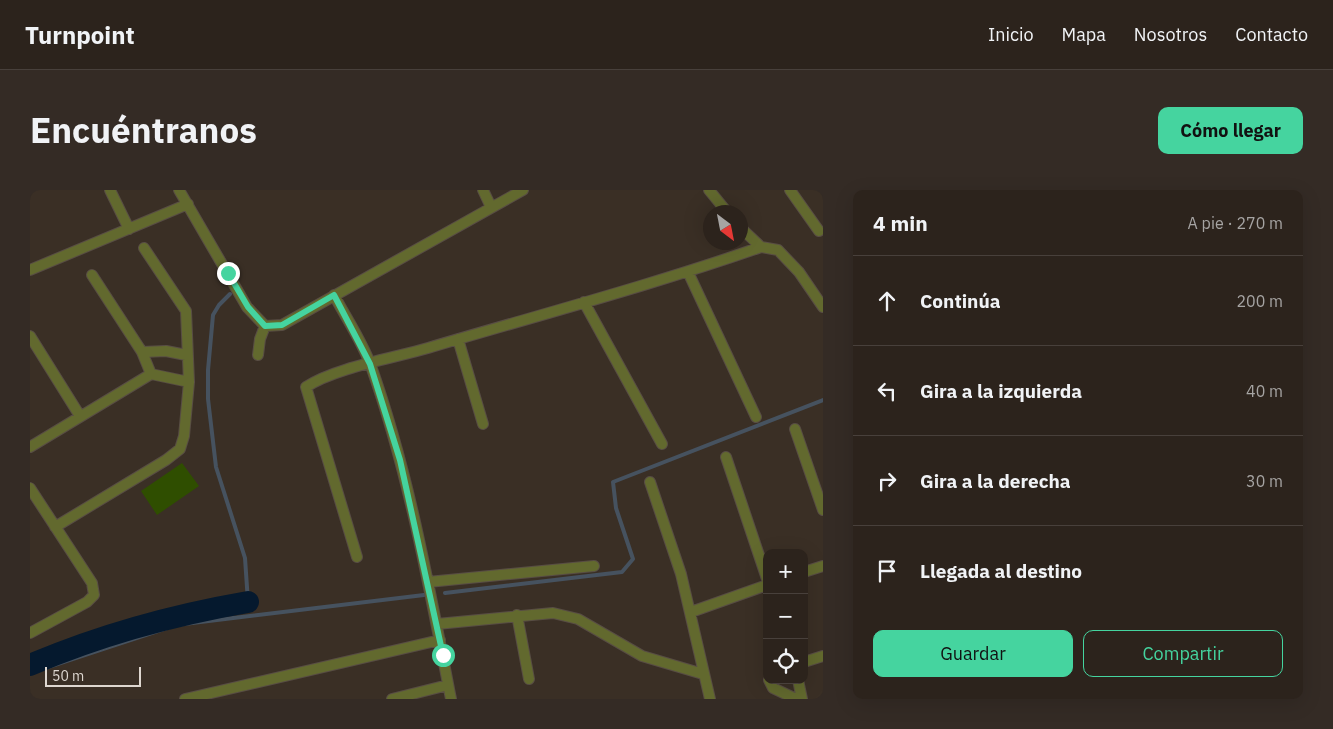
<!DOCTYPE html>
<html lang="es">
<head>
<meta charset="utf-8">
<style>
	:root { --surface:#2c231c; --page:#342b25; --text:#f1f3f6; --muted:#a6a4a3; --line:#48403b; --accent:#45d49f }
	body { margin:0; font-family:"IBM Plex Sans",sans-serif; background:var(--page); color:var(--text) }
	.controls { position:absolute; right:15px; bottom:15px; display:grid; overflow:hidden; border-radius:10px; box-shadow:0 5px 20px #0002 }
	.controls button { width:45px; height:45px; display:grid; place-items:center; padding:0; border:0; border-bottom:1px solid var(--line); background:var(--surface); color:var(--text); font:25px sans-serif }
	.compass { position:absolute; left:673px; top:15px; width:45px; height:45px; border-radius:50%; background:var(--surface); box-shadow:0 5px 20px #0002; rotate:148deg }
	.scale { position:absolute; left:15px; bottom:12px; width:96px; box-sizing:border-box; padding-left:5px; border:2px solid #ded7d0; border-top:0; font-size:14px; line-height:18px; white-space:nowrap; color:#ded7d0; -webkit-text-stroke:4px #3a2f25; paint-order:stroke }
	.stop { position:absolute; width:15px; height:15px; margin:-11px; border:4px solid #45d49f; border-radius:50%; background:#fff }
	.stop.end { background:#45d49f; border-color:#fff; box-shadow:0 1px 5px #0008 }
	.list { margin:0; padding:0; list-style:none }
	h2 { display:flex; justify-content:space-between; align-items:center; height:65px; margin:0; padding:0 20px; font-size:21px }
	h2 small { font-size:16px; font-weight:400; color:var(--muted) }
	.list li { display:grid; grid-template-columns:32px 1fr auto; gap:15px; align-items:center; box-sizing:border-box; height:90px; padding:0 20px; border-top:1px solid var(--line) }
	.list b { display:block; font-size:19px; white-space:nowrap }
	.list em { font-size:16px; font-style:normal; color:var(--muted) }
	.actions { display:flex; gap:10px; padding:15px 20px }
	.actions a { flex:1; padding:11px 0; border:1px solid var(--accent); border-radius:10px; text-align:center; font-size:18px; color:var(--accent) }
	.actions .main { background:var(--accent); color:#111 }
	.icon { flex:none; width:28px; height:28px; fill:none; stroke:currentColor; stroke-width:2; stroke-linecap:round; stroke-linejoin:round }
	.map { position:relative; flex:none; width:793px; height:509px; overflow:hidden; border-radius:10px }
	header { display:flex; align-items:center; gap:30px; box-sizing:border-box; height:70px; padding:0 25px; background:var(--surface); border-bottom:1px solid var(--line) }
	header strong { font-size:24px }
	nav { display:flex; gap:28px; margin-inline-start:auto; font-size:18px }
	.intro { display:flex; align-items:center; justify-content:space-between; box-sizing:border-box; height:120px; padding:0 30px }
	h1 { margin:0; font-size:35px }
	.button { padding:12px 22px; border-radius:10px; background:var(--accent); color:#111; font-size:18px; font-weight:700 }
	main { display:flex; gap:30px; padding:0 30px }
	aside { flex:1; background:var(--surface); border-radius:10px; box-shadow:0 5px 20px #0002 }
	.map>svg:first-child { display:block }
	.green { fill:#2f4e00 }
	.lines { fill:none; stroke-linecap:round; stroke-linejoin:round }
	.stream { stroke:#46525f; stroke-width:4 }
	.river { stroke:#05192e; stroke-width:22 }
	.street-casing { stroke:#584d44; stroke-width:12 }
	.street { stroke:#62692e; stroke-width:10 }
	.route { stroke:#45d49f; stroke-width:6 }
</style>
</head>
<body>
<header>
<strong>Turnpoint</strong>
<nav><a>Inicio</a><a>Mapa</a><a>Nosotros</a><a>Contacto</a></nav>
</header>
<div class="intro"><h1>Encuéntranos</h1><a class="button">Cómo llegar</a></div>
<main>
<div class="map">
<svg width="793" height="509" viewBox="0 0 793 509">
	<rect width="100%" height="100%" fill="#3a2f25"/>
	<!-- green -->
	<path class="green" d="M152 273 169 296 127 325 111 301Z"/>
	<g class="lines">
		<!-- stream -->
		<path class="stream" d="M200 104 189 115 183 125 178 180V209L186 277 215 368 218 412
			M415 403 592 382 603 369 586 318 583 292 793 210
			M0 483 146 435 394 405"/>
		<!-- river -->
		<path class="river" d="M0 475C70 445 143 425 218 412"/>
		<!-- street casing -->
		<g class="street-casing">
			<path id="street" d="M80 0 99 39
				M149 0 217 117 235 136 252 135 493 0
				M453 0 461 17
				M679 0 697 22
				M760 0 789 41
				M711 38 731 57 748 60 769 82 793 117
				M0 80 158 14
				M658 82 726 227
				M62 85 112 162 121 184
				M304 105C316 128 332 151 341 176 379 283 399 397 421 509
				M554 112 632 254
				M0 146 50 226
				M428 149 453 234
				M112 162 136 161 156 165
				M228 165 230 149 235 136
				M765 239 793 320
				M0 257 121 184 159 192
				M696 267 737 389
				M620 292 651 384 680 509
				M0 298 62 393 64 405 57 412 0 443
				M25 337 136 270 150 259 154 246 159 192 156 121 114 58
				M327 367 276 197C304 178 364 168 398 158 509 125 622 95 731 57
				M774 382 793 376
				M398 392 564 376
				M661 422 737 395
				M487 425 499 489
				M407 434 523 423 548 429 612 466 673 484
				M774 472 793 466
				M739 490 743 498 766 509
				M768 490 772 509
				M155 509 410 450
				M362 509 418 495"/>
		</g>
		<!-- street -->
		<use href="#street" class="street"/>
	</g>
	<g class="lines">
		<!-- route -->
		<path class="route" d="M198 83 218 117 235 136 252 135 304 105 340 174 370 270 413 465"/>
	</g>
</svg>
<div class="controls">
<button>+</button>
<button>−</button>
<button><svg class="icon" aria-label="locate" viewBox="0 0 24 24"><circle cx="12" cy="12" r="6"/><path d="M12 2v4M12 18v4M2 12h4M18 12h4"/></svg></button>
</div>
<svg class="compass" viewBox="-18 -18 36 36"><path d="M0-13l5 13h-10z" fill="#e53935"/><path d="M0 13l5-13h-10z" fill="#a6a4a3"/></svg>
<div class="scale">50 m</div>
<div class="stop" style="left:413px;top:465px"></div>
<div class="stop end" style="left:198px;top:83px"></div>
</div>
<aside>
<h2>4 min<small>A pie · 270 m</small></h2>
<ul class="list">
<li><svg class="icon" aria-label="ahead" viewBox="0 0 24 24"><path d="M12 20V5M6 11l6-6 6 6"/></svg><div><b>Continúa</b></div><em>200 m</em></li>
<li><svg class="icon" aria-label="left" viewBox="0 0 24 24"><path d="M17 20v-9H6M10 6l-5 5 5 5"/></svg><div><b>Gira a la izquierda</b></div><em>40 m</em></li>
<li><svg class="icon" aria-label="right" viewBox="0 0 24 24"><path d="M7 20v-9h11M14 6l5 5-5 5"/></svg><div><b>Gira a la derecha</b></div><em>30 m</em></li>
<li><svg class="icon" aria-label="arrive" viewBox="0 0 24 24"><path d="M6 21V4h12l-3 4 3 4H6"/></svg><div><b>Llegada al destino</b></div></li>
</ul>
<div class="actions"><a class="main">Guardar</a><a>Compartir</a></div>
</aside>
</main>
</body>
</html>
